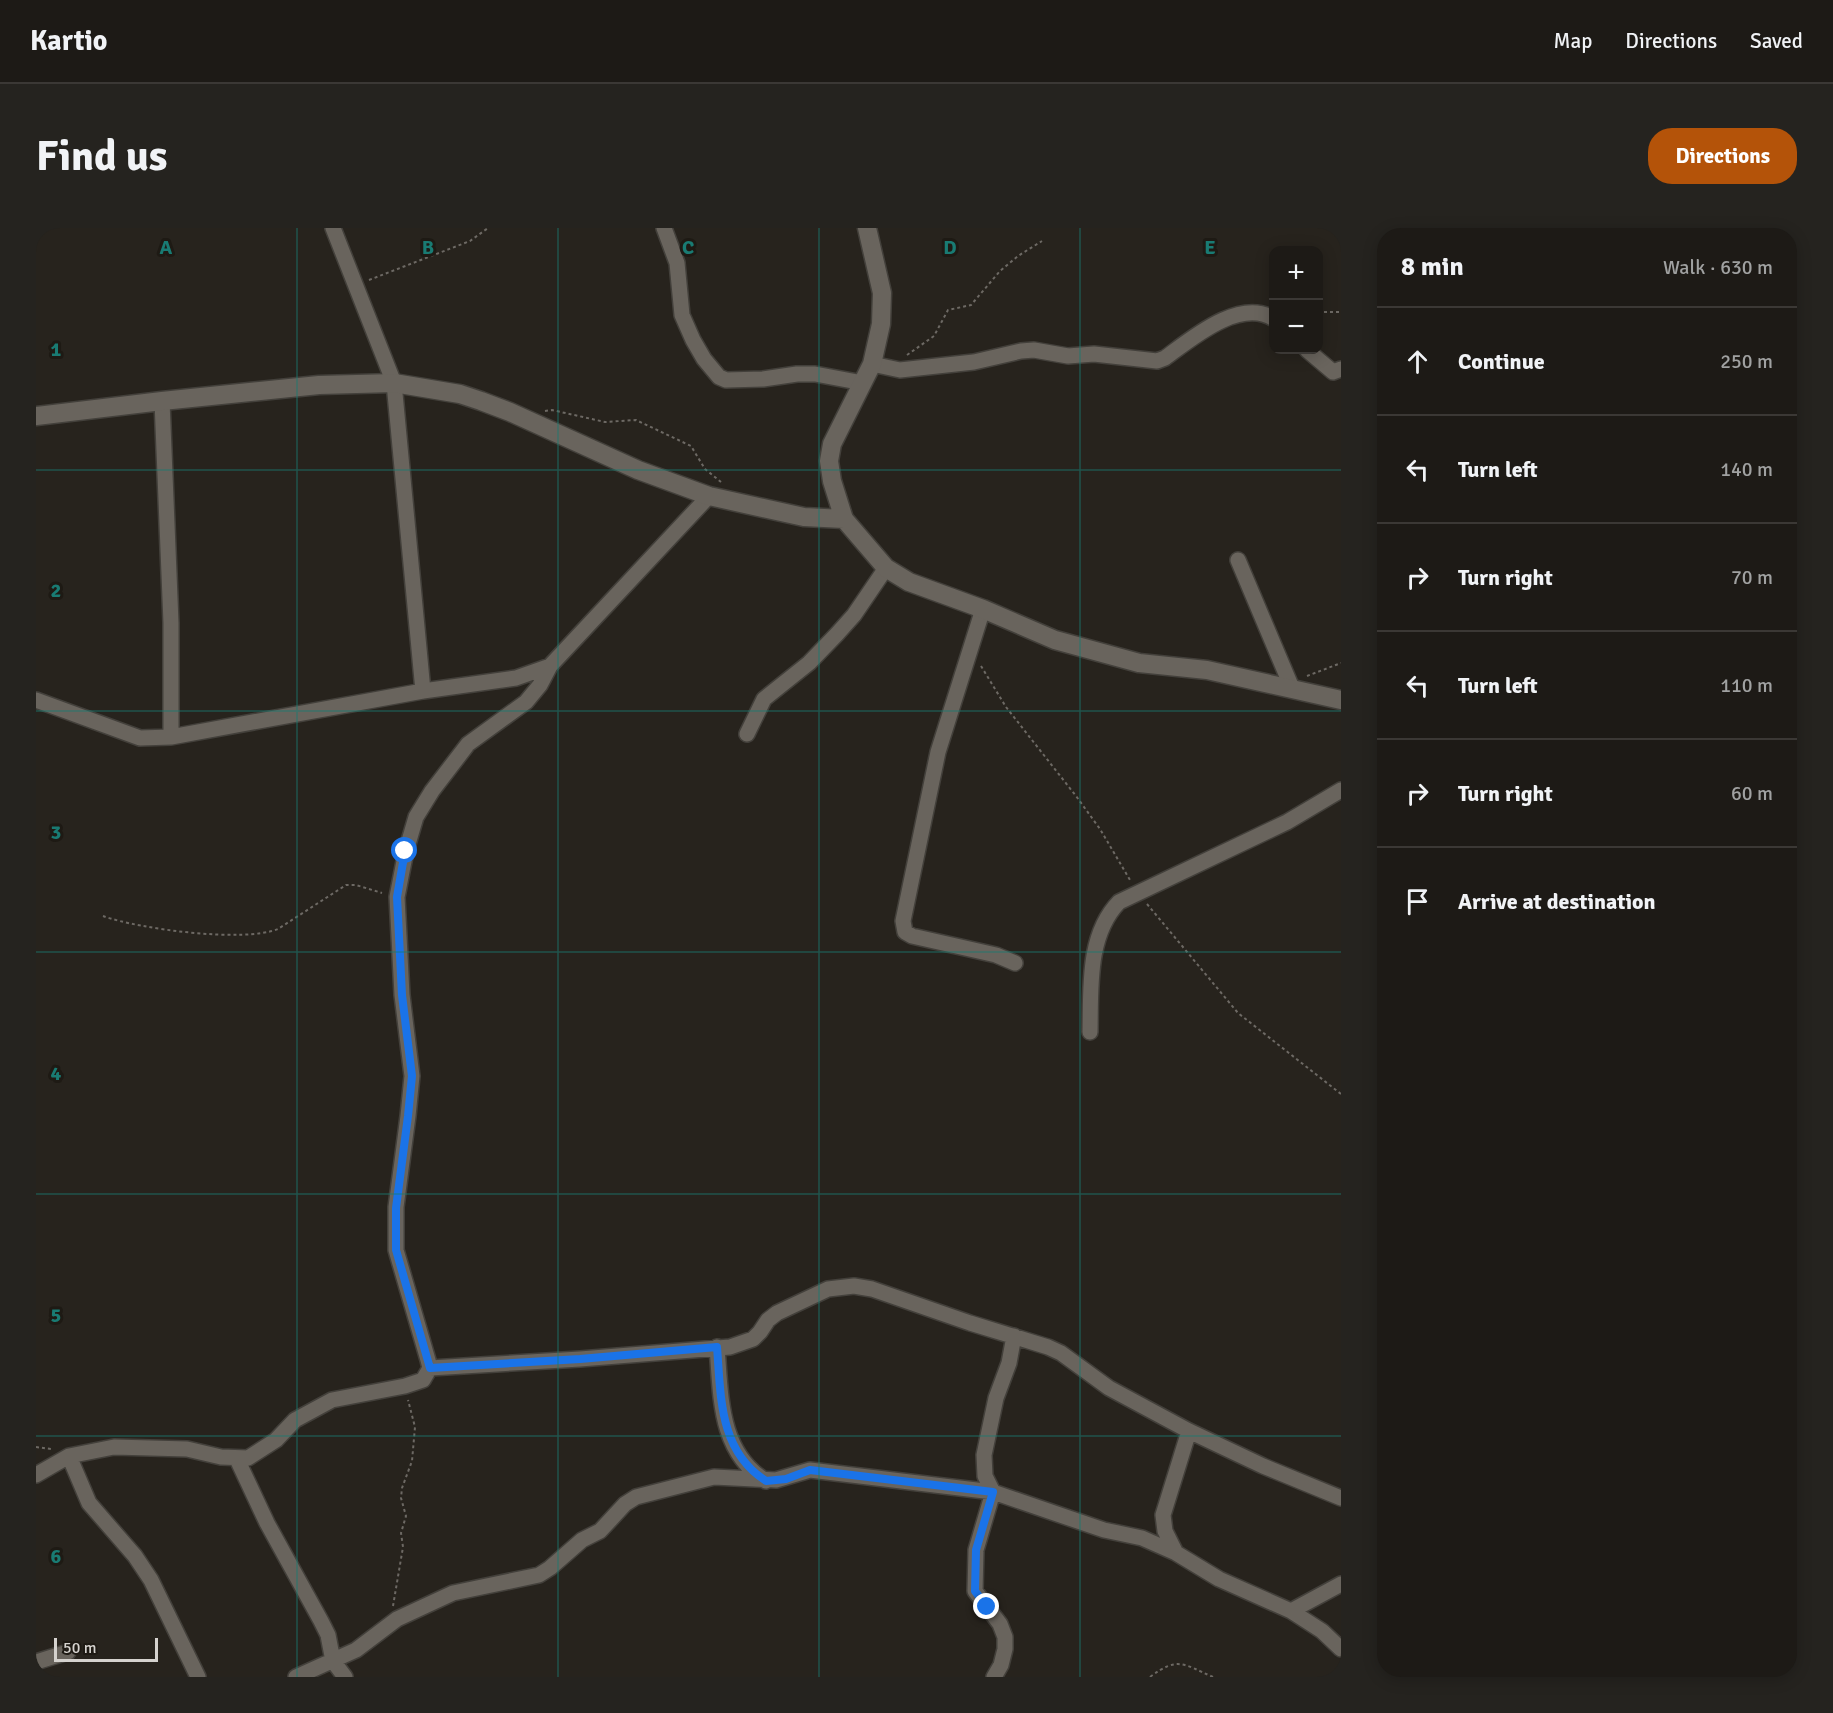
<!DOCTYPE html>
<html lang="en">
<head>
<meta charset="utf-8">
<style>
	:root { --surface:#1d1a16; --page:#25231f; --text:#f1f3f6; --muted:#a0a1a1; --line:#3b3835; --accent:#b45309 }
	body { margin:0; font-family:Signika,sans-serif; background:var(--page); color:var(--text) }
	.controls { position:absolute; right:18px; top:18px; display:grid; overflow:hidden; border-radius:12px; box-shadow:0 3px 15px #0003 }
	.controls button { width:54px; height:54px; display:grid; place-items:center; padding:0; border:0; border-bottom:2px solid var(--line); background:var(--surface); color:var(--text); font:30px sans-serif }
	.scale { position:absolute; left:18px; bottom:15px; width:104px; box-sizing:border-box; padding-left:6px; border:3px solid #d5d2ce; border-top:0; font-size:16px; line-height:21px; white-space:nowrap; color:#d5d2ce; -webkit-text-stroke:4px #1e1a14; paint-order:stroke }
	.stop { position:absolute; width:18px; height:18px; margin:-14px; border:4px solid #1a73e8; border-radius:50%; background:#fff }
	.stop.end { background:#1a73e8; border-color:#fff; box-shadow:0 2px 6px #0008 }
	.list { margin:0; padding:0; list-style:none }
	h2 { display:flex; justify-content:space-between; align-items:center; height:78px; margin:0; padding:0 24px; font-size:26px }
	h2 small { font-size:20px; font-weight:400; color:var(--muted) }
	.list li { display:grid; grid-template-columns:39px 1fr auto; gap:18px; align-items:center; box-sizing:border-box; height:108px; padding:0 24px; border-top:2px solid var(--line) }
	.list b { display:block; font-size:22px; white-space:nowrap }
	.list em { font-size:20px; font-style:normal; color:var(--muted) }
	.icon { flex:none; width:33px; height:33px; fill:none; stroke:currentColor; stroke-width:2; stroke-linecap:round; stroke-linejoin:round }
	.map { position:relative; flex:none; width:1305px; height:1449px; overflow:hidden; border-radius:24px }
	header { display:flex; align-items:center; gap:36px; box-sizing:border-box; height:84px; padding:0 30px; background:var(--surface); border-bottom:2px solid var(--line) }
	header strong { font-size:28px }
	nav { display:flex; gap:33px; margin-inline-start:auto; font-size:21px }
	.intro { display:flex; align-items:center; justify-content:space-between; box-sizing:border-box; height:144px; padding:0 36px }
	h1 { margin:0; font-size:42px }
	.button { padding:15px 27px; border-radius:24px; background:var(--accent); color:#fff; font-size:21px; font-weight:700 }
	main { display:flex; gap:36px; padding:0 36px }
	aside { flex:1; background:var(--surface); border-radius:24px; box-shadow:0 3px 15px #0003 }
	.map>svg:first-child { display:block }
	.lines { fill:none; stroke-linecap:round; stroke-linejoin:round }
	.street-casing { stroke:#43403b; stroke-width:18 }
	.secondary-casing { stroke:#43403b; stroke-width:21 }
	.path { stroke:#6d6964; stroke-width:2; stroke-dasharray:3 3; stroke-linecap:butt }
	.street { stroke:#69645d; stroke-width:15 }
	.secondary { stroke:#69645d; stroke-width:18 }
	.route { stroke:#1a73e8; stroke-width:8 }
	.grid { fill:none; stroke:#197b73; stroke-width:1.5; stroke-opacity:0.55 }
	.grid-label { font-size:20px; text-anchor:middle; font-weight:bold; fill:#197b73; stroke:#1e1a14; stroke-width:6; stroke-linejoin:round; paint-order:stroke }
</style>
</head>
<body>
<header>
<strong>Kartio</strong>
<nav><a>Map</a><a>Directions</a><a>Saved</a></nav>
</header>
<div class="intro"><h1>Find us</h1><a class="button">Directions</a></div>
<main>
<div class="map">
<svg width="1305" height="1449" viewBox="0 0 1305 1449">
	<rect width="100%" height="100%" fill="#27231d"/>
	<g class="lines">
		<!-- street casing -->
		<g class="street-casing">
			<path id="street" d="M297 0 358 155 387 463
				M628 0 641 35 646 87 657 112 668 131 683 149 690 152 727 151 761 146H779L827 155
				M1271 122 1297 144 1305 141
				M836 136 864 142 938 134 985 123 998 122 1032 128 1058 126 1121 133 1129 130C1155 111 1204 69 1238 91
				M126 173 135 395V509
				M1202 332 1256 460
				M947 381 902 524 867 693 869 704 876 708 960 727 979 735
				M0 472 104 510 135 509 387 463 480 450 514 438
				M711 506 728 471 773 435 801 406 818 387 850 340
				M1054 804C1055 760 1051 707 1083 674L1251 594 1305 562
				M681 1119C685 1169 683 1224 730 1253
				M394 1140 544 1131 694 1119 717 1111 724 1104 732 1092 741 1085 792 1061 818 1058 836 1061 934 1095 1012 1119 1025 1125 1073 1160 1153 1203 1227 1238 1305 1270
				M1153 1203 1127 1287 1129 1303 1140 1325 1183 1351 1255 1383 1286 1403 1305 1421
				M33 1228 53 1275 99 1328 115 1352 162 1449
				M201 1231 231 1295 285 1393 292 1407 297 1433 309 1449
				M0 1247 33 1228 78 1219 151 1221 185 1229 212 1230 240 1212 259 1192 296 1172 369 1158 387 1152 394 1140 392 1132 360 1022V979L372 888 376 848 366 767 361 669 370 623 380 589 396 563 432 516 490 474 504 457 514 438 673 268
				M1255 1383 1305 1356
				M0 1434 32 1424
				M260 1449 320 1422 361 1391 417 1365 503 1347 514 1340 546 1312 564 1303 589 1276 600 1269 678 1249 740 1252 774 1242 957 1264 1068 1302 1106 1310 1140 1325
				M958 1449 965 1437 969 1421V1409L964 1396 939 1363 940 1322 957 1264 949 1248 948 1227 960 1170 973 1135 978 1108"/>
		</g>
		<!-- secondary casing -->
		<g class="secondary-casing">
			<path id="secondary" d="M831 0 846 65 845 96 836 136 796 216 793 233 796 253 808 291 850 340 873 354 947 381 1019 412 1103 435 1171 442 1305 472
				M0 188 126 173 283 157 358 155 424 166 445 173 474 184 602 242 673 268 768 289 808 291"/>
		</g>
		<!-- path -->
		<path class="path" d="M333 52 434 13 452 0
			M1282 84H1305
			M871 127 898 108 912 82 935 77 964 43 982 28 1006 13
			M509 183 516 182 569 194 600 192 655 218 669 241 685 254
			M945 438 970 479 1040 568 1064 601 1094 652
			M1271 448 1305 435
			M1111 676 1202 785 1305 866
			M67 688C102 701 208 715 242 701L310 657H320L346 665
			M0 1219 15 1221
			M357 1378 367 1319 365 1305 370 1288 365 1270 366 1260 376 1233 379 1199 372 1172
			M1114 1449C1142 1428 1147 1436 1177 1449"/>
		<!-- street -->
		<use href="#street" class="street"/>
		<!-- secondary -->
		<use href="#secondary" class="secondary"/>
	</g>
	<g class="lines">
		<!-- route -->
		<path class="route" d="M369 623 361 669 366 767 376 848 372 888 360 980V1022L394 1140 544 1131 681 1119C685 1169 683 1223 730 1253L750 1251 774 1242 957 1264 940 1322 939 1363 951 1379"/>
	</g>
	<!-- grid -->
	<path class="grid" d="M261 0V1449M522 0V1449M783 0V1449M1044 0V1449M0 242H1305M0 483H1305M0 724H1305M0 966H1305M0 1208H1305"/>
	<g class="grid-label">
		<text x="130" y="26">A</text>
		<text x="392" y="26">B</text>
		<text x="652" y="26">C</text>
		<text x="914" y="26">D</text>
		<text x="1174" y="26">E</text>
		<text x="20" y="128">1</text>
		<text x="20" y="369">2</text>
		<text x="20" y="611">3</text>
		<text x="20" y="852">4</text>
		<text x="20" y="1094">5</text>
		<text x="20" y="1335">6</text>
	</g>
</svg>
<div class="controls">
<button>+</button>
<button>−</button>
</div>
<div class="scale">50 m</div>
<div class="stop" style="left:369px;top:623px"></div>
<div class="stop end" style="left:951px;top:1379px"></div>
</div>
<aside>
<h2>8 min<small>Walk · 630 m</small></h2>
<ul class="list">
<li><svg class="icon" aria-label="ahead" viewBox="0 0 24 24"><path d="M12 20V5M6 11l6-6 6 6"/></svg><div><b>Continue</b></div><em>250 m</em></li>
<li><svg class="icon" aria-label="left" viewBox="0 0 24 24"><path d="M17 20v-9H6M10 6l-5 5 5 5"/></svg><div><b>Turn left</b></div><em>140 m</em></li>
<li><svg class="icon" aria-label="right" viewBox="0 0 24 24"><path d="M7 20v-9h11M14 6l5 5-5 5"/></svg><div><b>Turn right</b></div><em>70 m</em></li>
<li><svg class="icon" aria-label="left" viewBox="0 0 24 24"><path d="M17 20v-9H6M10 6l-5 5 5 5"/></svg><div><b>Turn left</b></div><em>110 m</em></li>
<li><svg class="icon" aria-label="right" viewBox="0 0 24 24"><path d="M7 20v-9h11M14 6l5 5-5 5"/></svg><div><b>Turn right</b></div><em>60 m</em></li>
<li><svg class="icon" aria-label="arrive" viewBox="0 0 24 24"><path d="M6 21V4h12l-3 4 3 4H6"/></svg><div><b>Arrive at destination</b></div></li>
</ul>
</aside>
</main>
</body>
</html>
